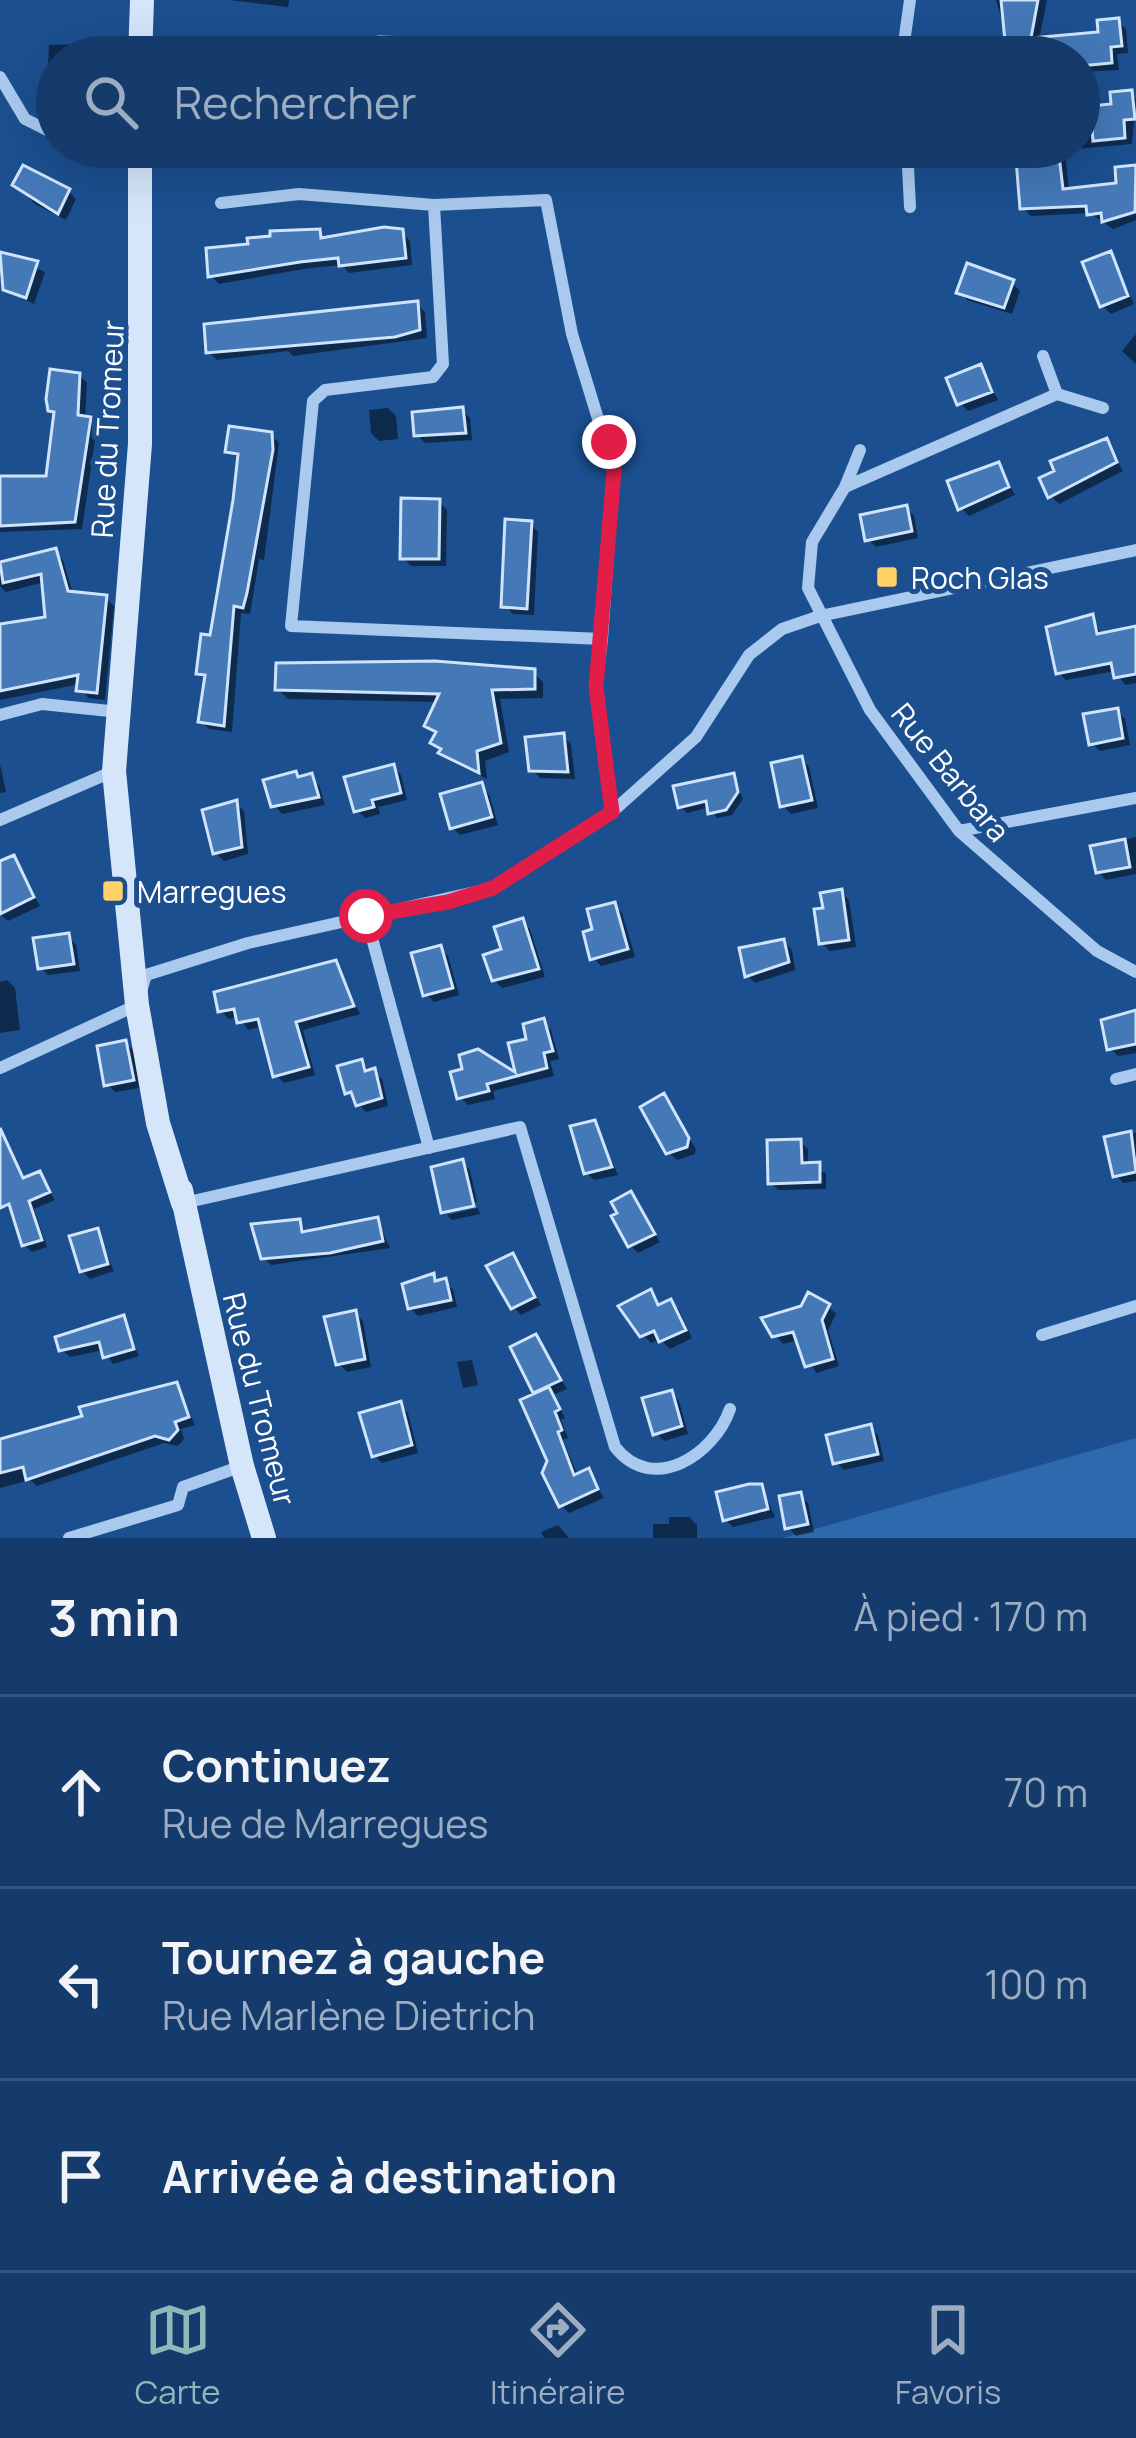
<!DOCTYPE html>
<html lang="fr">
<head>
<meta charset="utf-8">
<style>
	:root { --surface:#143b6b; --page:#1d4271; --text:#f1f3f6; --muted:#9dadc1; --line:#33557e; --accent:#8bbbb9 }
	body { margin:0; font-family:Manrope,sans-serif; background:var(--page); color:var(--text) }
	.stop { position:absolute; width:36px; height:36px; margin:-27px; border:9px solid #e11d48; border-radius:50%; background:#fff }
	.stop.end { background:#e11d48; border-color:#fff; box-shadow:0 3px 12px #0008 }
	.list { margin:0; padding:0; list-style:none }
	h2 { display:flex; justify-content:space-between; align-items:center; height:156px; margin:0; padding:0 48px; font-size:51px }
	h2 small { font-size:39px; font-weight:400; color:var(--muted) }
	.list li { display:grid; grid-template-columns:78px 1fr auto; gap:36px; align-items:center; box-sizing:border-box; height:192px; padding:0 48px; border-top:3px solid var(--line) }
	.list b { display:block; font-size:45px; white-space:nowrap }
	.list p { margin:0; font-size:39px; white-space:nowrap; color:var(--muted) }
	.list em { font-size:39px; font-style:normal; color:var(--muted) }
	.icon { flex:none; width:66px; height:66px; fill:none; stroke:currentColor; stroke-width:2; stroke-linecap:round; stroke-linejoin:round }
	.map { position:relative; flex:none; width:1136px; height:1538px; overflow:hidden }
	.search { position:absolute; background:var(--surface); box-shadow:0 12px 48px #0002; left:36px; right:36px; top:36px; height:132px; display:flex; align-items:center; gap:30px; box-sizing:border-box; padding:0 42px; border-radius:66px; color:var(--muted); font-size:45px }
	.sheet { height:732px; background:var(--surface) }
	nav { display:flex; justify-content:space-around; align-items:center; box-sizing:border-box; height:168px; border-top:3px solid var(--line); background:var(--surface); font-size:33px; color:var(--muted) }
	nav a { display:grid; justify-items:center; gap:6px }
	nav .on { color:var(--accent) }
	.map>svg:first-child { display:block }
	.green { fill:#2e69ad }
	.shadow { fill:#0007 }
	.building { fill:#4478b7; stroke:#cfe3fa; stroke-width:3 }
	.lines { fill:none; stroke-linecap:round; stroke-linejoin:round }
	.street { stroke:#a9c9ee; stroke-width:12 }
	.secondary { stroke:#d6e6fa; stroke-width:24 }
	.route { stroke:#e11d48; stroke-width:15 }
	.poi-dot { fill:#ffd166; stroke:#1b4f8f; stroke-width:4.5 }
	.labels { text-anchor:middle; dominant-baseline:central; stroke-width:10; stroke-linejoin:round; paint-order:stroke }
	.street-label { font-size:30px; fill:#fff; stroke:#1b4f8f }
	.poi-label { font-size:30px; fill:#fff; stroke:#1b4f8f; text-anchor:start }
</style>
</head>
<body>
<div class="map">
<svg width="1136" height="1538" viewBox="0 0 1136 1538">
	<rect width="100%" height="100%" fill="#1b4f8f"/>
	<!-- green -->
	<path class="green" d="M1136 1438V1538H783Z"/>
	<!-- shadow -->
	<path class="shadow" d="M229 0H289L288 7Z
		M996 0H1047L1039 40 1101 34 1118 21 1126 29 1128 53 1117 54 1119 70 1079 72V57H1013Z
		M81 44 89 57H57L55 96 47 88 49 45Z
		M1131 94 1136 99 1132 144 1065 150 1069 191 1120 185 1118 170 1136 168V220L1113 229 1090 213 1031 216 1023 208 1019 154 1008 147H1079V125H1095Z
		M204 147H326L211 155Z
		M330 147H452L453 164 339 167Z
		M16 185 68 191 76 199 66 220 35 204Z
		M318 232 327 240 402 232 410 241 412 265 349 273 342 265 310 268 219 284 211 276 251 247Z
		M0 251 45 272 34 304 7 290 9 283 0 279Z
		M1110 255 1134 304 1111 314 1103 306Z
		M1012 283 1020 291 1012 314 967 300 959 292Z
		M417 304 425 312 427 338 293 356 288 351 217 360 209 352Z
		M1136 334V364L1122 351Z
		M980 368 998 400 968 411 960 403Z
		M79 375 87 383 85 419 97 427 82 529 0 532V482L48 479 57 416 51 410Z
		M388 408 396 416 398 439 379 441 371 433 369 410Z
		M462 410 470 418 472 440 425 443 417 435Z
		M271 435 279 443 264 560 259 559 250 614 241 613 232 732 209 729 201 721 207 681 199 673 213 638 241 460 229 451Z
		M1106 442 1123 471 1059 504 1051 496Z
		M998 466 1015 495 969 516 961 508Z
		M439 502 447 510 446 566H411L403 558Z
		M906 508 914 516 918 538 876 547 868 539Z
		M530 524 538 532 534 615 513 614 505 606Z
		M55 552 63 560 73 594 105 598 114 606 105 700 88 698 80 684 0 700V627L48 620 45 582 6 592 0 586V563Z
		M1092 617 1102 636 1136 629V683L1125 685 1115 671 1066 680 1058 672Z
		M491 665 498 672H533L543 682V698L500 699 509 752 485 761 487 779 452 762 434 743 437 735 427 725 439 702 288 699 278 689 279 666Z
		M1117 711 1125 719 1130 745 1100 751 1092 743Z
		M563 736 571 744 575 779 540 778 532 769Z
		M801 759 809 767 818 808 791 814 783 806Z
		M0 764 6 792 0 793Z
		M393 767 401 775 407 800 378 807 380 814 365 818 357 810Z
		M295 774 319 785 325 805 282 814 274 805Z
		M733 776 743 799 732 815 717 818 710 807 687 813 680 806Z
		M481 786 489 794 498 825 460 835 452 827Z
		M236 804 244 811 248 854 224 861 216 853Z
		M1136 837V874L1106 880 1098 872 1094 848Z
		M13 859 40 906 8 921 0 914V863Z
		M841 892 849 900 856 947 830 951 822 943 826 911Z
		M614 905 622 913 635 957 601 966 593 958 596 931Z
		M523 921 530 929 545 977 502 988 494 980Z
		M68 936 76 945 80 971 48 975 40 967Z
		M784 942 792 950 795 970 755 983 747 975Z
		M440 948 448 956 459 995 434 1002 426 994Z
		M335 964 360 1014 303 1030 315 1075 284 1083 276 1075 263 1026 248 1030 239 1017 229 1019 221 1011Z
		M7 980 15 988 20 1030 0 1033V982Z
		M1136 1014V1053L1118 1056 1110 1048Z
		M543 1022 551 1030 559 1059 550 1061 554 1076 493 1091 495 1099 468 1105 460 1097 478 1053 520 1079 511 1045 530 1041Z
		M125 1043 134 1051 140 1088 115 1092 107 1084Z
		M361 1063 382 1079 388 1106 366 1112 348 1092Z
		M664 1097 696 1149 695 1154 677 1160 668 1152Z
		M594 1123 618 1175 594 1180 586 1172Z
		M0 1131 26 1180 39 1174 55 1200 34 1209 47 1247 32 1252 24 1245 15 1213 0 1191Z
		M1136 1133V1181L1123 1183 1116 1175 1108 1139Z
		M800 1142 808 1149V1166L826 1173V1189L778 1190 771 1183Z
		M462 1162 470 1170 477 1202 446 1213Z
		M630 1195 660 1242 638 1253 630 1245Z
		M478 1208 480 1214 452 1220 447 1215Z
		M377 1220 390 1248 271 1265 263 1257 299 1222 307 1234Z
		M97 1232 114 1271 90 1279 82 1271Z
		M513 1256 541 1305 521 1315 513 1307Z
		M433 1276 453 1289 457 1307 418 1316 410 1308Z
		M650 1292 661 1307 671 1302 679 1310 692 1338 670 1349 660 1339 651 1343 643 1335Z
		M828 1306 836 1314 828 1330 839 1366 816 1373 799 1340 783 1344 775 1335Z
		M355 1313 363 1321 371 1367 347 1372 339 1364Z
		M123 1319 139 1356 113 1364 104 1350 70 1357 62 1350Z
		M536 1338 567 1389 553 1395 565 1418 561 1420 568 1438 563 1440 578 1476 588 1472 604 1498 569 1513 561 1505 535 1392Z
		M472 1360 478 1385 463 1388 457 1362Z
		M176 1385 195 1425 181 1429 184 1439 178 1446 164 1443 37 1486 30 1480 0 1488V1449Z
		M671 1393 679 1401 688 1434 664 1441 656 1433Z
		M400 1405 408 1413 418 1453 382 1463 374 1455Z
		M870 1427 878 1435 884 1461 844 1470 836 1462Z
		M761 1487 775 1517 733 1527 725 1519Z
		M800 1495 808 1503 814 1532 796 1536 788 1527Z
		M669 1517H689L697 1525V1538H653V1524H669Z
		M558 1525 569 1538H544L541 1532Z"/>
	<!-- building -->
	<path class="building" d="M1001 0H1038L1031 38 1098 32 1097 20 1119 18 1122 46 1111 47 1112 63 1079 66V57H984L983 43 1005 41Z
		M379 37 465 40 464 57H378Z
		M1132 90 1135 119 1124 120 1125 138 1093 141 1090 106 1111 104 1110 92Z
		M1015 147H1058L1063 189 1116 183 1115 167 1136 165 1135 212 1102 222 1101 213 1087 215 1086 206 1020 209Z
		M23 165 70 189 58 214 12 185Z
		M384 227 403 229 406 258 339 266 338 258 300 262 208 277 206 248 248 244 247 238 270 236V231L320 229 321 238Z
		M1111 251 1128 296 1100 307 1082 262Z
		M0 252 38 261 26 298 3 290Z
		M967 263 1014 280 1004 308 956 293Z
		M418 301 420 330 395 337 206 353 204 324Z
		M981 364 992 392 957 405 946 378Z
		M50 369 80 373 78 415 91 417 75 522 0 526V476H46L54 412 48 411 46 399Z
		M463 407 466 433 414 436 412 412Z
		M229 426 272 432 273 450 247 593 243 608 234 606 224 726 198 722 205 675 196 674 201 634 210 635 233 500 238 454 225 452Z
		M1107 438 1117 462 1048 498 1039 478 1054 471 1050 461Z
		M999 462 1009 487 958 510 947 481Z
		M401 498 440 499 439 559H400Z
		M907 505 912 531 865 541 860 515Z
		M505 519 532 521 527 609 501 607Z
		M56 548 68 591 107 595 97 693 76 691 78 675 0 691V624L45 617 41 574 3 583 0 562Z
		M1093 614 1097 634 1136 626V674L1114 678 1111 663 1056 674 1046 627Z
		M435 661 535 669V689L492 690 501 743 477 751 479 773 438 753 441 749 430 743 436 732 424 726 439 694 275 690 276 663Z
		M1118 708 1123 738 1089 745 1083 714Z
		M564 733 568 772 529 771 525 737Z
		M802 756 812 800 780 807 771 763Z
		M394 764 401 793 372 800 374 807 354 812 344 777Z
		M296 771 298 777 312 773 319 797 271 807 263 780Z
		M734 773 738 792 726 810 708 814 706 801 678 808 673 786Z
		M482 782 492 817 450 829 440 794Z
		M237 800 242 847 213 854 202 810Z
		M1125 839 1130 867 1096 873 1090 846Z
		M14 855 34 897 0 914V861Z
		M842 889 849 940 819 944 814 909 823 908 820 893Z
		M615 902 628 949 590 960 583 932 592 929 587 909Z
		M523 918 539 969 492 981 483 955 501 949 494 927Z
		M69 933 74 964 38 969 33 938Z
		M784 939 789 962 745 977 739 948Z
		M441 945 453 988 423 996 411 953Z
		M336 960 354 1006 296 1022 309 1067 273 1077 258 1019 237 1023 234 1009 218 1012 214 992Z
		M1136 1010V1044L1107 1050 1101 1020Z
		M544 1018 553 1051 544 1053 547 1068 487 1084 489 1091 457 1099 450 1072 462 1069 459 1055 478 1049 515 1072 508 1043 526 1039 523 1024Z
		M126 1040 134 1080 104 1086 97 1046Z
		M362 1059 365 1071 375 1068 382 1098 356 1106 351 1092 345 1094 337 1066Z
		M664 1093 689 1138 687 1147 666 1154 640 1107Z
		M595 1120 612 1167 584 1174 570 1126Z
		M0 1128 23 1178 40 1171 50 1192 29 1201 42 1240 22 1246 9 1204 0 1208Z
		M1131 1131 1136 1172 1113 1177 1104 1137Z
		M801 1139 802 1163 820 1162V1182L768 1184 767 1140Z
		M463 1159 474 1206 441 1213 431 1167Z
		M631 1191 655 1234 628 1247 611 1216 617 1213 611 1202Z
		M378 1217 383 1241 330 1253 261 1259 251 1224 300 1219 302 1232Z
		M98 1228 108 1264 80 1272 69 1236Z
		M513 1253 535 1297 511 1309 486 1266Z
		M434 1273 435 1281 446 1278 451 1300 408 1309 402 1284Z
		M651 1289 658 1305 671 1299 686 1330 659 1342 654 1331 640 1337 618 1306Z
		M808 1292 830 1304 822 1320 833 1359 805 1367 793 1332 772 1337 761 1318 801 1306Z
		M356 1310 365 1359 336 1365 324 1317Z
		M124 1315 134 1349 103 1358 99 1342 59 1351 55 1337Z
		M536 1334 561 1380 533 1393 510 1347Z
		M177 1382 189 1417 175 1422 178 1430 169 1440 155 1436 26 1480 23 1467 0 1473V1439L82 1416 79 1407Z
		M549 1387 560 1409 555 1412 562 1430 558 1432 574 1475 589 1468 598 1489 559 1507 542 1473 547 1461 520 1400Z
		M672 1390 682 1426 653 1435 642 1398Z
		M401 1401 412 1445 372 1457 359 1413Z
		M871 1424 878 1454 833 1464 826 1435Z
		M749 1484H762L768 1509 723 1521 716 1492Z
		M801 1492 808 1524 785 1529 779 1496Z"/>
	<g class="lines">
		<!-- street -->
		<path class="street" d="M902 57 910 0
			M0 77 25 119 57 135
			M82 147 140 159
			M907 147 910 207
			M221 203 299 194 434 205 546 200 572 334 614 471 602 639
			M434 205 443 364 433 377 325 390 313 401 291 626 602 639 596 687 612 812
			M1043 356 1057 394
			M1103 408 1057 394 845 487 812 542 808 588 870 710 959 831 1097 951 1136 972
			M845 487 860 450
			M0 715 42 704 119 712
			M0 820 114 771
			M959 831 1136 798
			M366 916 429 1148
			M0 1068 137 1005 146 975 248 943 493 888 612 812 696 737 749 655 782 629 820 616 1136 550
			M1116 1079 1136 1074
			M184 1203 520 1127 615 1447C653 1495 714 1455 730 1409
			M1042 1335 1136 1306
			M69 1538 178 1505 183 1487 242 1466"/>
		<!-- secondary -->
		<path class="secondary" d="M140 57 142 0
			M140 147V444L114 771 137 1005 158 1123 183 1203
			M181 1190 242 1466 264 1538"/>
	</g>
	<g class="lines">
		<!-- route -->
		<path class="route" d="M366 916 448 902 493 888 612 812 596 687 614 471 609 442"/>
	</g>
	<!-- markers -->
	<g class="poi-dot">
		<rect x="875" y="565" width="24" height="24" rx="6"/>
		<rect x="101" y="879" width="24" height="24" rx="6"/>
	</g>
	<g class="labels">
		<!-- street labels -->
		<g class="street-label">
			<text transform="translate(107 429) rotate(-87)">Rue du Tromeur</text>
			<text transform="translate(951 772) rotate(51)">Rue Barbara</text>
			<text transform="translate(260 1399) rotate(76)">Rue du Tromeur</text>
		</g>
		<!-- poi labels -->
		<g class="poi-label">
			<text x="911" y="577">Roch Glas</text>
			<text x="137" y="891">Marregues</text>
		</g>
	</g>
</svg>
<div class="stop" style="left:366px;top:916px"></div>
<div class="stop end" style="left:609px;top:442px"></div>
<div class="search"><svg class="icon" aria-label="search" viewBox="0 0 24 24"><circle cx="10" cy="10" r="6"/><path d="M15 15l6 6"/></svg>Rechercher</div>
</div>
<section class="sheet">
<h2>3 min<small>À pied · 170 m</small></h2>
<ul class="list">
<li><svg class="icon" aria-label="ahead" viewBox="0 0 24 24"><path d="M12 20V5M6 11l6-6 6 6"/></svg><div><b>Continuez</b><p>Rue de Marregues</p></div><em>70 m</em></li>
<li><svg class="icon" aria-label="left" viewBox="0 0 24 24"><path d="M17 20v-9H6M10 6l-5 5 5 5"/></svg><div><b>Tournez à gauche</b><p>Rue Marlène Dietrich</p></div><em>100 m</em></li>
<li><svg class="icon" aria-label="arrive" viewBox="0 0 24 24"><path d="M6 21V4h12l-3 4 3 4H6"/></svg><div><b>Arrivée à destination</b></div></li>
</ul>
</section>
<nav>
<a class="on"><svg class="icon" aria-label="map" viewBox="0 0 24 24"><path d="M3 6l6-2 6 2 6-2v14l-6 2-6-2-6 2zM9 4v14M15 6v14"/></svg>Carte</a>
<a><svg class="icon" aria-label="directions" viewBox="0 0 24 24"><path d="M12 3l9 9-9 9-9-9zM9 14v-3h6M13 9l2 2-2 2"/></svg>Itinéraire</a>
<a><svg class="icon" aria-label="saved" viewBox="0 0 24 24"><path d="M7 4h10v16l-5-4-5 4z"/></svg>Favoris</a>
</nav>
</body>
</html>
